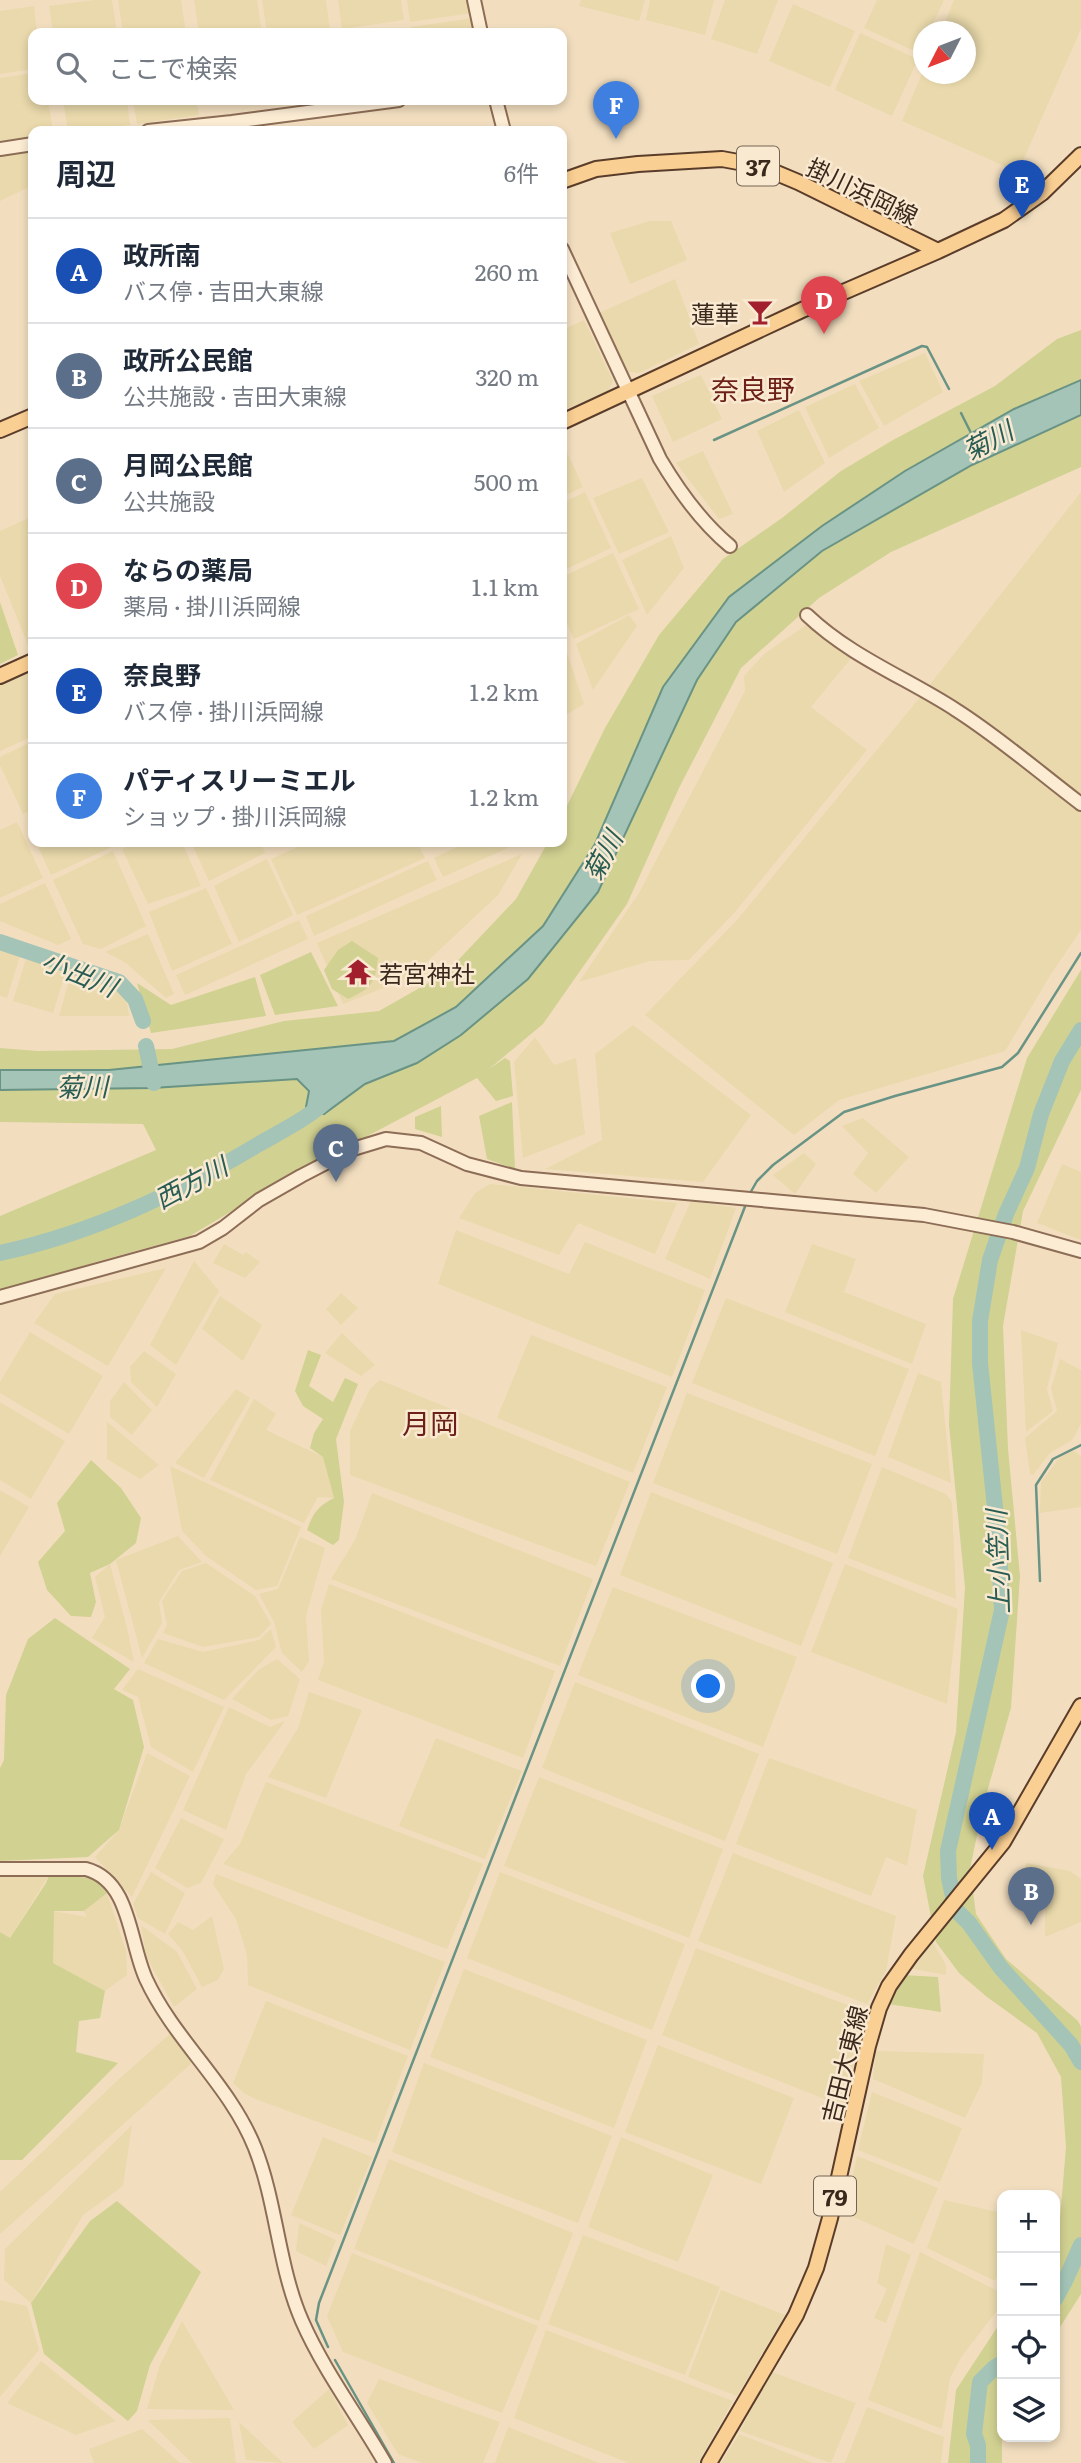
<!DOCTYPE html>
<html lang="ja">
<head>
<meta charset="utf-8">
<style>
	:root { --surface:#fff; --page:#f6f6f7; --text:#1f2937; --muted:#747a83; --line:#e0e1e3; --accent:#ea580c }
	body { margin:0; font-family:Literata,"Noto Sans JP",serif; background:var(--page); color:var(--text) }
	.controls { position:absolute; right:21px; bottom:21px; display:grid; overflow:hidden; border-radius:14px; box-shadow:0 4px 10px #0003 }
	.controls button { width:63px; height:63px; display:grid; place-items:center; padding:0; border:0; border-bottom:2px solid var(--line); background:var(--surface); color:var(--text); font:35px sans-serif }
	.compass { position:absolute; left:913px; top:21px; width:63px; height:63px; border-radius:50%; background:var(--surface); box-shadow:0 4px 10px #0003; rotate:228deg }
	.you { position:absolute; left:709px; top:1687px; width:24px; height:24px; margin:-18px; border:5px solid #fff; border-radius:50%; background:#1a73e8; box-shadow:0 0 0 10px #1a73e833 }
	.badge { display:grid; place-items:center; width:46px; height:46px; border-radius:50%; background:var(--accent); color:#fff; font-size:23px; font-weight:700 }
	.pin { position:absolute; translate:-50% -58px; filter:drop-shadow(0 2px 4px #0008) }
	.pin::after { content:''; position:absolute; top:37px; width:24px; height:21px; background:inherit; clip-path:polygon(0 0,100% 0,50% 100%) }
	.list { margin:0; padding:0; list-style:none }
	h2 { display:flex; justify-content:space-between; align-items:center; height:91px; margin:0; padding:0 28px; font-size:30px }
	h2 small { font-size:23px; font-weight:400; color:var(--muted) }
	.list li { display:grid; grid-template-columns:46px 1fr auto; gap:21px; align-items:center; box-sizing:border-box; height:105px; padding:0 28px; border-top:2px solid var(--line) }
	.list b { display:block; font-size:26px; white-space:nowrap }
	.list p { margin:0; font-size:23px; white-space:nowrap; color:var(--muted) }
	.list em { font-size:23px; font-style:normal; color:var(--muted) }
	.icon { flex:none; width:38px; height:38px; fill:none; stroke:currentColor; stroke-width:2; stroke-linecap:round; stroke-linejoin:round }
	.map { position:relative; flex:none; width:1081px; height:2463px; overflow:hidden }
	.search { position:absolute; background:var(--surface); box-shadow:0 4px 10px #0003; left:28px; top:28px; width:539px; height:77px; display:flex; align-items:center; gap:18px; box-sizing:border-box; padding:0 24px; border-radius:14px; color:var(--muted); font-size:26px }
	.panel { position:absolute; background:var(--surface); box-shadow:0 4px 10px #0003; left:28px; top:126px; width:539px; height:721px; border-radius:14px }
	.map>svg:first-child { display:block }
	.farmland { fill:#e9d9ac }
	.green { fill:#d1d192 }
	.water { fill:#a3c4b7; stroke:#699384; stroke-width:2 }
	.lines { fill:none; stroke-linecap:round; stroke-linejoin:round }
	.stream { stroke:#699384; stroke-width:2.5 }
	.river { stroke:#a3c4b7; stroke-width:16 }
	.tertiary-casing { stroke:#8d6d56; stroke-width:16 }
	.primary-casing { stroke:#5a3c2a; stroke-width:18 }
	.tertiary { stroke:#fcecd4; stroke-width:12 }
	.primary { stroke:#facf93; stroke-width:14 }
	.labels { text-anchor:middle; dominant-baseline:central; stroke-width:5; stroke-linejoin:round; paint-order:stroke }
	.shield { fill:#f9e9d0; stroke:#746252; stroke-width:2 }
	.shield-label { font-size:23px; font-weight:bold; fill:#3b281c }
	.street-label { font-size:24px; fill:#3b281c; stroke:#f9e9d0 }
	.poi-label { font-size:24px; fill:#3b281c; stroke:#f9e9d0; text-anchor:end }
	.water-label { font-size:26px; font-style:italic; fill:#295d54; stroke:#f9e9d0 }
	.quarter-label { font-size:28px; fill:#6c2017; stroke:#f9e9d0 }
</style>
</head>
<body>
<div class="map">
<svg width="1081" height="2463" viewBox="0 0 1081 2463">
	<rect width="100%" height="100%" fill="#f2debf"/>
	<!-- farmland -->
	<path class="farmland" d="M94 0H112L117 33H53L49 6Z
		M118 0H181L186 33H123Z
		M194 0H257L262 33H199Z
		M262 0H326L330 30 310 33H267Z
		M338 0H401L404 20 342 29Z
		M407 0H469L472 13 410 22Z
		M581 0H645L639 21 579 6Z
		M650 0H714L705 35 646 20Z
		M725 0H778L757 54 711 39Z
		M877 0H944L930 31 923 32V47L921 54 864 28Z
		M954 0H1081V29L1018 172 902 121 923 71V74H965V32L941 31Z
		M793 4 855 31 830 87 769 61Z
		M34 6 37 33H33V69L0 74V11Z
		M473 18 475 33H412L411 27Z
		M860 33 918 59 892 116 835 90Z
		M33 73V100H48L53 131H33V136L0 141V78Z
		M63 100H127L130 125 88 131H68Z
		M133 100H196L199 115 137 124Z
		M33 151V185L0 201V156Z
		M650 221H671L687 260 630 284 610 233Z
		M675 279 699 344 639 373 628 372 599 313Z
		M584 320 613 381 608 391 562 411V330Z
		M925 353 943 392 884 426 859 381Z
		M701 375 722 419 673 442 652 396Z
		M855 384 879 428 829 458 805 407Z
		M799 410 825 463 784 492 757 431Z
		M562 441 583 487 562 497Z
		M703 451 733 514 719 519 676 463Z
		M642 478 669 532 619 554 593 498Z
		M585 492 611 548 562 571V503Z
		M1081 492V930L1051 974 1005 1051 839 1100 794 1135 645 1015 737 920 921 696Z
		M33 516V651L31 652 0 576V531Z
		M671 536 684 568 647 615 622 560Z
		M613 553 639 609 574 639 562 613V577Z
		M629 615 637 626 593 690 576 644Z
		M809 623 853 656 811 707 867 750 735 912 689 960 650 961 579 982 639 893 745 691 744 676 764 654Z
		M567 653 584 704 562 717V655Z
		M33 668V736L0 751V683Z
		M33 741V809L23 814 0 765V757Z
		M17 822 43 878 0 898V830Z
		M36 842H115L116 845 51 875Z
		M139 842H182L201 886 148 904 122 849Z
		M191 842H260L265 853 209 881Z
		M309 842H417L425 858 297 915 271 859Z
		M467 842H521L443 877 434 858Z
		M113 851 146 926 101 949 83 944 53 880Z
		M522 854 498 895 415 973 391 985 343 1004 317 943Z
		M267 859 293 915 239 942 214 886Z
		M428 861 437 880 314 936 306 916Z
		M45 883 71 939 58 945 0 921V904Z
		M206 888 232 944 172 971 149 912Z
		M299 920 308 939 185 995 176 975Z
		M148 934 174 994 166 998 126 963 105 952Z
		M0 950 20 956 7 998 0 996Z
		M26 959 66 971 53 1013 13 1001Z
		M71 974 121 990 127 1003 129 1016H59Z
		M633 1025 751 1115 703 1182 545 1169 602 1140 595 1054Z
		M535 1037 554 1065 576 1058 585 1134 523 1158 514 1062Z
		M863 1118 909 1157 876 1193 853 1174 868 1153 842 1126Z
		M804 1153 816 1164 795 1194 773 1175Z
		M1062 1164 1081 1172V1240L1037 1223Z
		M490 1184 677 1203 655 1254 578 1223 559 1255 459 1218 475 1193Z
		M691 1201 736 1208 710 1279 665 1259Z
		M456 1230 569 1274 585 1242 705 1290 672 1377 438 1284Z
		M224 1244 243 1255 246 1252 260 1262 245 1278 213 1263Z
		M812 1244 856 1259 844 1292 926 1324 912 1364 785 1312Z
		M194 1261 219 1291 176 1365 150 1345Z
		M166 1268 108 1366 34 1323 55 1294Z
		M341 1293 358 1308 341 1325 326 1309Z
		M220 1296 262 1325 243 1361 202 1329Z
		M726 1298 909 1369 875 1456 692 1383Z
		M1021 1330 1058 1343 1047 1389 1053 1411 1026 1432Z
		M30 1332 103 1376 69 1434 0 1393V1382Z
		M342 1333 375 1365 361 1376 325 1353Z
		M531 1335 667 1387 633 1473 497 1418Z
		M144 1351 176 1374 157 1407 131 1382 130 1367Z
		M1060 1359 1081 1370V1424L1072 1440 1050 1453 1033 1475 1030 1474 1025 1438 1057 1411 1051 1388Z
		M918 1373 941 1382 951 1483 888 1457Z
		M380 1380 630 1482 596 1566 350 1475V1431L370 1389Z
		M124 1382 152 1410 132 1435 110 1417V1401Z
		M236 1389 250 1398 204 1478 175 1463Z
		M687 1393 872 1464 837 1554 653 1483Z
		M254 1399 276 1414 266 1430 323 1457 334 1498 318 1497 304 1523 210 1480Z
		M0 1402 65 1441 31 1499 0 1480Z
		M107 1422 159 1465 140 1479 107 1459Z
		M1074 1451 1081 1456V1507L1040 1513 1041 1482 1060 1457Z
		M170 1466 301 1527 277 1586 256 1590 206 1556 182 1531Z
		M882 1467 946 1494 952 1502 956 1599 848 1558Z
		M0 1490 29 1507 0 1556Z
		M651 1492 833 1563 801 1646 620 1575Z
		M372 1493 593 1579 560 1666 331 1579 355 1540Z
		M178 1536 202 1562 179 1570 159 1602 162 1623 142 1658 116 1560Z
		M300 1537 325 1548 306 1616 309 1661 302 1672 282 1653 274 1622 259 1594 278 1589Z
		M206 1563 255 1596 271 1624 259 1637 203 1647 163 1633 167 1625 162 1601 182 1571Z
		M110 1564 127 1628 134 1662 92 1638 105 1617 95 1577Z
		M845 1564 958 1609 947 1704 811 1652Z
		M329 1584 555 1671 523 1758 318 1680 324 1661 321 1610Z
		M613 1587 797 1657 763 1747 578 1675Z
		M271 1629 276 1647 224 1700 144 1663 158 1639 203 1652 259 1640Z
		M277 1659 300 1679 288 1716 271 1720 232 1699 258 1670Z
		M138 1669 224 1707 193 1772 151 1747 138 1697 122 1690Z
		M575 1682 759 1754 725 1841 542 1768Z
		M309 1692 362 1710 326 1798 268 1777 298 1728Z
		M229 1707 270 1727 285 1721 246 1774 226 1830 183 1810Z
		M436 1738 522 1771 485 1859 399 1826Z
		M147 1753 190 1776 132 1897 95 1857 119 1830Z
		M769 1758 917 1810 907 1866 886 1857 871 1896 736 1844Z
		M539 1777 723 1849 689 1938 504 1866Z
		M266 1782 483 1864 447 1949 223 1864 240 1844Z
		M181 1818 224 1839 201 1883 187 1888 155 1868Z
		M733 1853 896 1916 886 1971 867 2004 698 1941Z
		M1026 1863 1070 1871 1081 1879V1922L1045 1937V1906L1023 1893Z
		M151 1872 185 1893 165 1934 138 1918 133 1904Z
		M500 1872 685 1944 652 2030 467 1958Z
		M216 1874 445 1962 410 2050 248 1985 247 1955 236 1919 213 1884Z
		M0 1875H49L10 1938 0 1932Z
		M107 1893 126 1951 127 1975 105 1991 53 1963V1911L87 1917 84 1911Z
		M212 1916 224 1969 218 1980 202 1987 182 1950 168 1934 178 1922 193 1930Z
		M141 1925 177 1952 197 1989 174 2007 146 1956Z
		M931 1939 946 1965V1975L908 1968Z
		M696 1948 861 2010 864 2016 845 2107 662 2035Z
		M464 1969 647 2040 614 2128 430 2057Z
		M266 2001 408 2056 375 2143 258 2100 245 2094 233 2083Z
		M172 2032 192 2063 0 2234V2192L118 2080Z
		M658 2045 794 2098 761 2184 625 2132Z
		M876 2051 984 2054 982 2083 965 2118 873 2079Z
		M424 2063 612 2136 578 2223 392 2152Z
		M872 2092 962 2128 940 2182 858 2150Z
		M132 2125 123 2186 83 2215 31 2303 4 2280 5 2249Z
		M323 2137 372 2157 340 2235 291 2215Z
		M621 2137 713 2175 678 2262 588 2227Z
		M857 2156 938 2188 914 2244 845 2213Z
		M389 2159 573 2233 539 2321 354 2249Z
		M944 2200 1002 2213V2261L995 2281 927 2248Z
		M299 2223 336 2240 326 2266 296 2251Z
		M583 2235 720 2287 685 2375 548 2324Z
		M886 2244 911 2255 886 2323 874 2318 887 2289 877 2283Z
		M920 2252 1002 2293V2304L962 2356 950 2378 942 2429 868 2400Z
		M352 2253 538 2326 502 2413 343 2352 327 2316Z
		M721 2290 785 2315 737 2396 688 2377Z
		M0 2300 27 2306 39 2350 0 2397Z
		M182 2321 234 2410 147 2409 160 2365Z
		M546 2330 733 2401 698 2463H629L514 2418Z
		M41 2361 116 2421 76 2435 7 2403Z
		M772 2372 856 2403 831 2463 740 2431Z
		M379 2379 500 2422 483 2463H422L398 2454 367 2403Z
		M329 2389 348 2425 314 2449 292 2422Z
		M867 2407 944 2437 941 2463H845Z
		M230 2418 236 2463H192L148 2420Z
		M239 2422 283 2463 246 2460Z
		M508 2427 599 2463H495Z
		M142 2429 180 2463H94L89 2449Z
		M739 2434 813 2463H721Z"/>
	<!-- green -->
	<path class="green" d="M1081 330V467L891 552 819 598 741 668 679 788 627 904 543 1024 489 1069 505 1058 510 1061 513 1096 496 1101 477 1078 277 1184 190 1236 99 1261 0 1292V1216L156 1150 143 1124 0 1122V1048L38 1051 172 1049 284 1021 379 1011 446 973 516 899 548 842H562V816L605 728 659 635 723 559 782 518 841 471 893 440 995 386 1057 339Z
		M0 602 18 655 0 664Z
		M352 941 378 958C375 983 372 988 348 999L332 989 324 970 338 950Z
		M311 952 338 1006 275 1015 260 975Z
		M1081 970V1090L1023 1211 1003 1326 1008 1449 1020 1576 1011 1708 983 1806 970 1869 976 1914 1006 1959 1078 2021 1081 2027V2294L1055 2335V2228L1060 2219 1066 2147 1061 2077 1037 2033 987 1997 959 1973 936 1942 923 1876 956 1732 965 1587 949 1425 953 1299 1027 1058Z
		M255 977 266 1016 151 1033 137 983 171 1005Z
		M512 1102 515 1169 487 1159 479 1116Z
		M441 1106 442 1137 415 1129V1117Z
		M308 1350 321 1355 309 1386 333 1402 345 1378 358 1384 336 1439 344 1502 339 1540 333 1545 307 1530C313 1513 318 1506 334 1498L323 1457 310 1448 314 1433 323 1419 303 1406 295 1391Z
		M91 1460 121 1488 141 1518 136 1543 110 1564 90 1573 96 1602 91 1617 71 1616 47 1590 38 1562 65 1531 57 1503Z
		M55 1618 130 1669 114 1689 133 1700 144 1747 119 1830 88 1857 0 1861V1768L4 1760 6 1695 28 1639Z
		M49 1875 94 1878 107 1893 84 1911H54L53 1963 105 1991 100 2018 79 2021 76 2052 118 2063 22 2160H0V1932L10 1938 46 1883Z
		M903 1975 938 1977 941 2012 888 2004Z
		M117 2201 201 2272 150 2365 137 2411 128 2421 44 2354 31 2303 90 2221Z
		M1002 2320V2463H948L956 2390Z"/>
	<!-- water -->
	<path class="water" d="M1081 380V415L972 465 822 551 736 622 697 680 598 892 528 979 461 1035 417 1063 365 1084 324 1114 306 1107 309 1091 297 1079 152 1088 0 1090V1070H109L394 1041 456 1007 543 926 595 844 663 687 729 597 822 526 905 471 1014 409Z"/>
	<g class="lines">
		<!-- stream -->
		<path class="stream" d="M961 413 972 435
			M714 440 922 346 927 347 949 389
			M749 1195 757 1181 773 1165 844 1112 895 1096 1002 1067 1018 1053 1081 953
			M1040 1581 1036 1485 1053 1459 1081 1445
			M328 2347 316 2320 319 2303 746 1204
			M335 2360 394 2463"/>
		<!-- river -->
		<path class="river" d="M0 942 119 982 135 999 143 1021
			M1081 1030 1062 1061 1041 1114 1027 1168 1006 1214 990 1260 980 1321V1363L999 1546 1002 1610 948 1851 949 1878 956 1910 969 1923 1001 1968 1071 2045 1081 2062
			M146 1046 154 1083
			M0 1253C93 1233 177 1193 259 1144 283 1130 311 1117 330 1097
			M1055 2299 1065 2281 1081 2245
			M978 2463V2445L974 2434 980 2382 994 2368 1002 2363"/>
		<!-- tertiary casing -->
		<g class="tertiary-casing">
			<path id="tertiary" d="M474 0 481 33
				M496 100 504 131
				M148 131 232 122 399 100
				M0 149 33 144
				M562 249 660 459C679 491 701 522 730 546
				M807 615C851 657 907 678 956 710 1000 738 1040 773 1081 804
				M0 1297 199 1242 223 1228 259 1200 301 1176 353 1149 386 1139 421 1143 467 1164 521 1178 924 1215 1013 1232 1081 1251
				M0 1869H86C131 1881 129 1942 146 1979 174 2040 230 2085 255 2148 277 2204 278 2266 302 2321 324 2371 358 2416 385 2463"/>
		</g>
		<!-- primary casing -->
		<g class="primary-casing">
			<path id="primary" d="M562 181 596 169 638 164 722 159 760 166 798 182 938 251
				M562 422 802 310 938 251 1004 220 1042 193 1081 155
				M0 430 33 416
				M0 676 33 661
				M709 2463 796 2315 816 2268 830 2218 868 2046 879 2008 889 1986 911 1955 1003 1842 1081 1706"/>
		</g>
		<!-- tertiary -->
		<use href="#tertiary" class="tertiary"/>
		<!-- primary -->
		<use href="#primary" class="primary"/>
	</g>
	<!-- icons -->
	<defs>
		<g id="bar-bare" transform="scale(2.1)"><path d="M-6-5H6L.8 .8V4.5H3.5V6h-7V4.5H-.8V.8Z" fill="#a21f2e" stroke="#f9e9d0" stroke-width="2.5" paint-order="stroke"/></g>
		<g id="temple-bare" transform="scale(2.1)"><path d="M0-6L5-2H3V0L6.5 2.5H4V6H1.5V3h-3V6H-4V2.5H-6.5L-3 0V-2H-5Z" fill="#a21f2e" stroke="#f9e9d0" stroke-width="2.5" paint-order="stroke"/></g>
	</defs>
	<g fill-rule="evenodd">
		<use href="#bar-bare" x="760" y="312"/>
		<use href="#temple-bare" x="358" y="972"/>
	</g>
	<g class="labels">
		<!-- shield labels -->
		<g class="shield">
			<rect x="737" y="146.5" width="42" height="39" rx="5"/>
			<rect x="814" y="2176.5" width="42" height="39" rx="5"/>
		</g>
		<g class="shield-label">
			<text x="758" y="166">37</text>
			<text x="835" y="2196">79</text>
		</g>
		<!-- street labels -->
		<g class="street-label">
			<text transform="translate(863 190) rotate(26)">掛川浜岡線</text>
			<text transform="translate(843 2064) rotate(-76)">吉田大東線</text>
		</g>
		<!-- poi labels -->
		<g class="poi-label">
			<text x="739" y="312">蓮華</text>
			<text x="379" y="972" text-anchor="start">若宮神社</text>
		</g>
		<!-- water labels -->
		<g class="water-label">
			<text transform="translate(987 439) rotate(-28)">菊川</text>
			<text transform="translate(601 855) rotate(-62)">菊川</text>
			<text transform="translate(80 972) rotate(22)">小出川</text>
			<text transform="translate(82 1085) rotate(-1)">菊川</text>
			<text transform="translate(190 1181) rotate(-28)">西方川</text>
			<text transform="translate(996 1562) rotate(-92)">上小笠川</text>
		</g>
		<!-- quarter labels -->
		<g class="quarter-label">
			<text x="753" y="388">奈良野</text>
			<text x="430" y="1422">月岡</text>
		</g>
	</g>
</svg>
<div class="controls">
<button>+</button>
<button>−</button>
<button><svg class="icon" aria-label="locate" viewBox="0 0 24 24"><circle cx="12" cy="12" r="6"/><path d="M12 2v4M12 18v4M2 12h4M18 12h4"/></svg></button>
<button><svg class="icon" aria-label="layers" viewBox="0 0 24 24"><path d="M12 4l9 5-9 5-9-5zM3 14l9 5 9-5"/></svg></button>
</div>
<svg class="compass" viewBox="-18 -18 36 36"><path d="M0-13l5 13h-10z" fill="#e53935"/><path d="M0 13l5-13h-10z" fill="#747a83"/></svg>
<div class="you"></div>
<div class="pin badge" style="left:992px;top:1850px;background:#1a4fb4">A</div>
<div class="pin badge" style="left:1031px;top:1925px;background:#5c6f8a">B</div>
<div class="pin badge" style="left:336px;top:1182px;background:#5c6f8a">C</div>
<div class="pin badge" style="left:824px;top:334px;background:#e0444e">D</div>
<div class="pin badge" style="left:1022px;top:218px;background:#1a4fb4">E</div>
<div class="pin badge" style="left:616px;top:139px;background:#3f7fe0">F</div>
<div class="search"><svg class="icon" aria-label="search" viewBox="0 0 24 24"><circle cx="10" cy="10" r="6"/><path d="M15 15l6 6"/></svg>ここで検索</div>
<section class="panel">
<h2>周辺<small>6件</small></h2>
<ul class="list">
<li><span class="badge" style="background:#1a4fb4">A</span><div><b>政所南</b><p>バス停 · 吉田大東線</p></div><em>260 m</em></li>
<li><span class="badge" style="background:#5c6f8a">B</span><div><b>政所公民館</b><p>公共施設 · 吉田大東線</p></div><em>320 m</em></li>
<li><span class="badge" style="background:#5c6f8a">C</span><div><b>月岡公民館</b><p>公共施設</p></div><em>500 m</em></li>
<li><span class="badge" style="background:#e0444e">D</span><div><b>ならの薬局</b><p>薬局 · 掛川浜岡線</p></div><em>1.1 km</em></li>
<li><span class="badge" style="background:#1a4fb4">E</span><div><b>奈良野</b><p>バス停 · 掛川浜岡線</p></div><em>1.2 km</em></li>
<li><span class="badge" style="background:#3f7fe0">F</span><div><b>パティスリーミエル</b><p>ショップ · 掛川浜岡線</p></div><em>1.2 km</em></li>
</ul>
</section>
</div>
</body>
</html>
